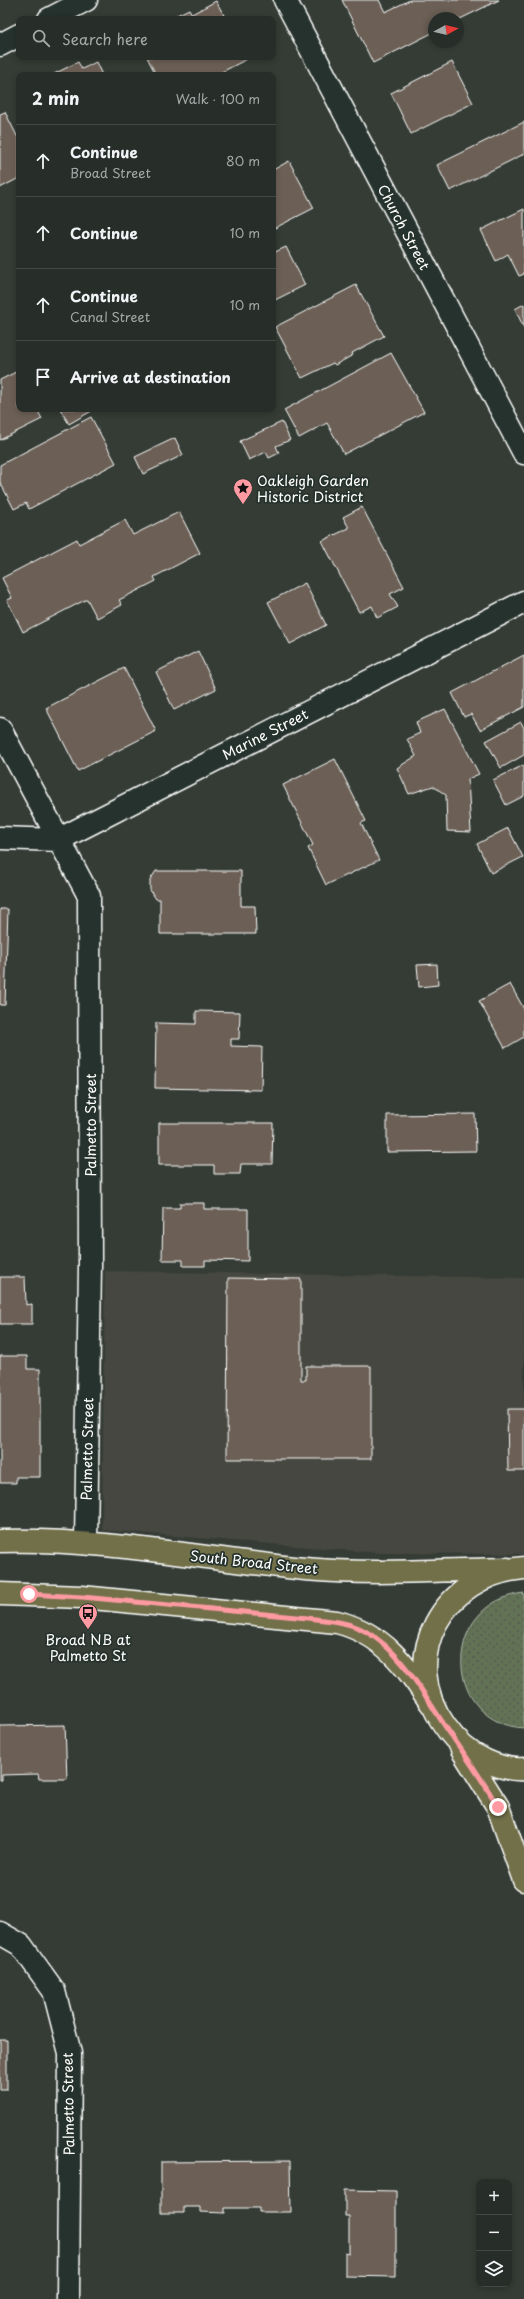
<!DOCTYPE html>
<html lang="en">
<head>
<meta charset="utf-8">
<style>
	:root { --surface:#272d28; --page:#2f3530; --text:#f1f3f6; --muted:#a4a8a8; --line:#434945 }
	body { margin:0; font-family:"Playpen Sans",sans-serif; background:var(--page); color:var(--text) }
	.controls { position:absolute; right:12px; bottom:12px; display:grid; overflow:hidden; border-radius:8px; box-shadow:0 2px 6px #0003 }
	.controls button { width:36px; height:36px; display:grid; place-items:center; padding:0; border:0; border-bottom:1px solid var(--line); background:var(--surface); color:var(--text); font:20px sans-serif }
	.compass { position:absolute; left:428px; top:12px; width:36px; height:36px; border-radius:50%; background:var(--surface); box-shadow:0 2px 6px #0003; rotate:82deg }
	.stop { position:absolute; width:12px; height:12px; margin:-9px; border:3px solid #ff9aa2; border-radius:50%; background:#fff }
	.stop.end { background:#ff9aa2; border-color:#fff; box-shadow:0 1px 4px #0008 }
	.list { margin:0; padding:0; list-style:none }
	h2 { display:flex; justify-content:space-between; align-items:center; height:52px; margin:0; padding:0 16px; font-size:17px }
	h2 small { font-size:13px; font-weight:400; color:var(--muted) }
	.list li { display:grid; grid-template-columns:26px 1fr auto; gap:12px; align-items:center; box-sizing:border-box; height:72px; padding:0 16px; border-top:1px solid var(--line) }
	.list b { display:block; font-size:15px; white-space:nowrap }
	.list p { margin:0; font-size:13px; white-space:nowrap; color:var(--muted) }
	.list em { font-size:13px; font-style:normal; color:var(--muted) }
	.icon { flex:none; width:22px; height:22px; fill:none; stroke:currentColor; stroke-width:2; stroke-linecap:round; stroke-linejoin:round }
	.map { position:relative; flex:none; width:524px; height:2299px; overflow:hidden }
	.search { position:absolute; background:var(--surface); box-shadow:0 2px 6px #0003; left:16px; top:16px; width:260px; height:44px; display:flex; align-items:center; gap:10px; box-sizing:border-box; padding:0 14px; border-radius:8px; color:var(--muted); font-size:15px }
	.panel { position:absolute; background:var(--surface); box-shadow:0 2px 6px #0003; left:16px; top:72px; width:260px; height:340px; border-radius:8px }
	.map>svg:first-child { display:block }
	.built { fill:#45473f }
	.grass { fill:url(#grass-dots); stroke:#b0b8aa }
	.building { fill:#6c6057; stroke:#fff }
	.lines { fill:none; stroke-linecap:round; stroke-linejoin:round }
	.minor-casing { stroke:#fff; stroke-width:25 }
	.primary-casing { stroke:#fff; stroke-width:25 }
	.minor { stroke:#26332d; stroke-width:22 }
	.primary { stroke:#71704a; stroke-width:22 }
	.route { stroke:#ff9aa2; stroke-width:5 }
	.labels { text-anchor:middle; dominant-baseline:central; stroke-width:3.5; stroke-linejoin:round; paint-order:stroke }
	.street-label { font-size:14px; fill:#fff; stroke:#26332d }
	.poi-label { font-size:14px; fill:#fff; stroke:#26332d; text-anchor:start }
</style>
</head>
<body>
<div class="map">
<svg width="524" height="2299" viewBox="0 0 524 2299">
	<defs>
		<pattern id="grass-dots" width="8" height="8" patternUnits="userSpaceOnUse"><rect width="8" height="8" fill="#627255"/><path d="M2 2h.1M6 6h.1" fill="none" stroke="#555b50" stroke-width="1.8" stroke-linecap="round"/></pattern>
	</defs>
	<rect width="100%" height="100%" fill="#343c35"/>
	<filter id="ink" filterUnits="userSpaceOnUse"><feTurbulence type="fractalNoise" baseFrequency=".025" numOctaves="2"/><feDisplacementMap in="SourceGraphic" scale="8" xChannelSelector="R" yChannelSelector="G"/><feConvolveMatrix kernelMatrix="1 2 1 2 8 2 1 2 1" color-interpolation-filters="sRGB"/></filter>
	<g filter="url(#ink)">
		<!-- built -->
		<path class="built" d="M105 1271 524 1278V1554L379 1553 102 1530Z"/>
		<!-- grass -->
		<path class="grass" d="M524 1593V1728C442 1723 440 1602 524 1593Z"/>
		<!-- building -->
		<path class="building" d="M342 0H379L385 12 410 0H499L458 20V18H434V32L373 63Z
			M216 1 226 19H169L189 9 192 14Z
			M147 57H246L247 59 216 75H156Z
			M78 62 82 69 96 62 102 75H52Z
			M452 62 473 103 411 134 391 93Z
			M5 112 19 140V178L0 188V114Z
			M524 122V154L450 191 437 165Z
			M289 161 314 208 273 229V170Z
			M524 209V274L519 276 508 254 496 261 481 230Z
			M286 247 305 285 273 301V253Z
			M356 285 384 336 352 353 353 355 335 365 333 363 302 378 275 327Z
			M524 304V328L515 309Z
			M391 353 424 412 344 454 327 423 299 438 284 410Z
			M18 371 19 409H37L42 419 0 440V380Z
			M60 409H95L69 424Z
			M91 417 116 463 29 509 26 503 14 509 0 482V465Z
			M282 422 290 440 276 446 279 453 269 458 266 452 249 460 240 441Z
			M175 438 183 455 143 474 135 457Z
			M362 507 404 587 390 594 398 607 377 618 372 606 359 612 322 541 349 528 343 517Z
			M179 512 200 553 154 577 156 581 119 600 122 605 97 618 87 599 23 632 7 600 12 598 2 578 77 539 79 544 125 520 133 535Z
			M305 583 326 625 290 644 268 602Z
			M198 651 216 689 174 710 156 672Z
			M524 655V707L480 730 471 714 464 717 452 693Z
			M124 668 156 731 78 771 46 708Z
			M445 709 479 774 468 779 471 832 447 831 446 795 433 786 409 794 397 768 416 756 407 739 420 733 416 722Z
			M521 722 524 728V755L501 768 486 741Z
			M335 759 366 821 361 823 379 860 326 885 308 848 313 845 283 785Z
			M524 765V796L506 805 493 780Z
			M508 828 523 857 491 873 477 844Z
			M156 871H241V906H255L256 934H160V899H156L150 890V880Z
			M0 909H8L5 1005H0Z
			M437 964 438 985 419 987 417 965Z
			M510 984 524 1009V1037L505 1048 479 1001Z
			M196 1011 240 1012 239 1039H231V1046L262 1047 261 1090 155 1088 156 1023 196 1024Z
			M475 1114 476 1151 387 1152V1115Z
			M159 1123H273L272 1164H241L240 1174H214V1165H159Z
			M180 1203H204V1209H248V1261L205 1260V1266H183V1260H162L163 1208H180Z
			M0 1277H25L26 1305 32 1304V1324H0Z
			M228 1278 301 1279V1380H306V1366H371V1459H227Z
			M0 1356H27V1369H40V1477H16V1483H0Z
			M507 1409H524V1471H508Z
			M65 1725 67 1779H39L38 1774 2 1775V1780H0V1726Z
			M0 2040H7V2090H0Z
			M290 2161 291 2212H259V2208H225V2213L200 2212V2207H184V2213H161V2162Z
			M345 2190 396 2191V2277L345 2276V2253L349 2254V2216H345Z"/>
		<g class="lines">
			<!-- minor casing -->
			<g class="minor-casing">
				<path id="minor" d="M285 0 524 453
					M49 19 86 0
					M0 45 19 35
					M0 729 89 896 90 1265 86 1543
					M0 838 58 840 524 602
					M0 1933 21 1945 54 1991 70 2053 68 2299"/>
			</g>
			<!-- primary casing -->
			<g class="primary-casing">
				<path id="primary" d="M0 1541C102 1538 204 1559 305 1569 372 1575 441 1570 508 1569
					M524 1568C443 1574 396 1658 445 1726 456 1742 468 1753 486 1761 497 1766 511 1770 524 1769
					M0 1594 82 1597 337 1622C384 1634 405 1665 431 1703
					M462 1750 498 1807 524 1880"/>
			</g>
			<!-- minor -->
			<use href="#minor" class="minor"/>
			<!-- primary -->
			<use href="#primary" class="primary"/>
		</g>
	</g>
	<g class="lines" filter="url(#ink)">
		<!-- route -->
		<path class="route" d="M29 1594 82 1597 308 1618C327 1621 348 1621 365 1631 401 1651 421 1690 443 1723 462 1751 482 1778 498 1807"/>
	</g>
	<!-- icons -->
	<defs>
		<g id="sight-pin" transform="scale(1)"><path d="M0 17L-7.5 6A9.5 9.5 0 1 1 7.5 6Z" fill="#ff9aa2" stroke="#26332d"/><path d="M0-6L1.8-2.2L6-1.7L2.9 1.2L3.7 5.4L0 3.3L-3.7 5.4L-2.9 1.2L-6-1.7L-1.8-2.2Z" fill="#111"/></g>
		<g id="bus-pin" transform="scale(1)"><path d="M0 17L-7.5 6A9.5 9.5 0 1 1 7.5 6Z" fill="#ff9aa2" stroke="#26332d"/><path d="M-5-6H5V4H4V6H2V4H-2V6H-4V4H-5ZM-3.5-4V0h7V-4ZM-3.5 1.2v1.5H-2V1.2ZM2 1.2v1.5H3.5V1.2Z" fill="#111"/></g>
	</defs>
	<g fill-rule="evenodd">
		<use href="#sight-pin" x="243" y="488"/>
		<use href="#bus-pin" x="88" y="1613"/>
	</g>
	<g class="labels">
		<!-- street labels -->
		<g class="street-label">
			<text transform="translate(404 227) rotate(62)">Church Street</text>
			<text transform="translate(265 734) rotate(-27)">Marine Street</text>
			<text transform="translate(90 1125) rotate(-90)">Palmetto Street</text>
			<text transform="translate(87 1449) rotate(-89)">Palmetto Street</text>
			<text transform="translate(254 1562) rotate(6)">South Broad Street</text>
			<text transform="translate(68 2104) rotate(-91)">Palmetto Street</text>
		</g>
		<!-- poi labels -->
		<g class="poi-label">
			<text x="257" y="480">Oakleigh Garden<tspan x="257" dy="16">Historic District</tspan></text>
			<text x="88" y="1639" text-anchor="middle">Broad NB at<tspan x="88" dy="16">Palmetto St</tspan></text>
		</g>
	</g>
</svg>
<div class="controls">
<button>+</button>
<button>−</button>
<button><svg class="icon" aria-label="layers" viewBox="0 0 24 24"><path d="M12 4l9 5-9 5-9-5zM3 14l9 5 9-5"/></svg></button>
</div>
<svg class="compass" viewBox="-18 -18 36 36"><path d="M0-13l5 13h-10z" fill="#e53935"/><path d="M0 13l5-13h-10z" fill="#a4a8a8"/></svg>
<div class="stop" style="left:29px;top:1594px"></div>
<div class="stop end" style="left:498px;top:1807px"></div>
<div class="search"><svg class="icon" aria-label="search" viewBox="0 0 24 24"><circle cx="10" cy="10" r="6"/><path d="M15 15l6 6"/></svg>Search here</div>
<section class="panel">
<h2>2 min<small>Walk · 100 m</small></h2>
<ul class="list">
<li><svg class="icon" aria-label="ahead" viewBox="0 0 24 24"><path d="M12 20V5M6 11l6-6 6 6"/></svg><div><b>Continue</b><p>Broad Street</p></div><em>80 m</em></li>
<li><svg class="icon" aria-label="ahead" viewBox="0 0 24 24"><path d="M12 20V5M6 11l6-6 6 6"/></svg><div><b>Continue</b></div><em>10 m</em></li>
<li><svg class="icon" aria-label="ahead" viewBox="0 0 24 24"><path d="M12 20V5M6 11l6-6 6 6"/></svg><div><b>Continue</b><p>Canal Street</p></div><em>10 m</em></li>
<li><svg class="icon" aria-label="arrive" viewBox="0 0 24 24"><path d="M6 21V4h12l-3 4 3 4H6"/></svg><div><b>Arrive at destination</b></div></li>
</ul>
</section>
</div>
</body>
</html>
